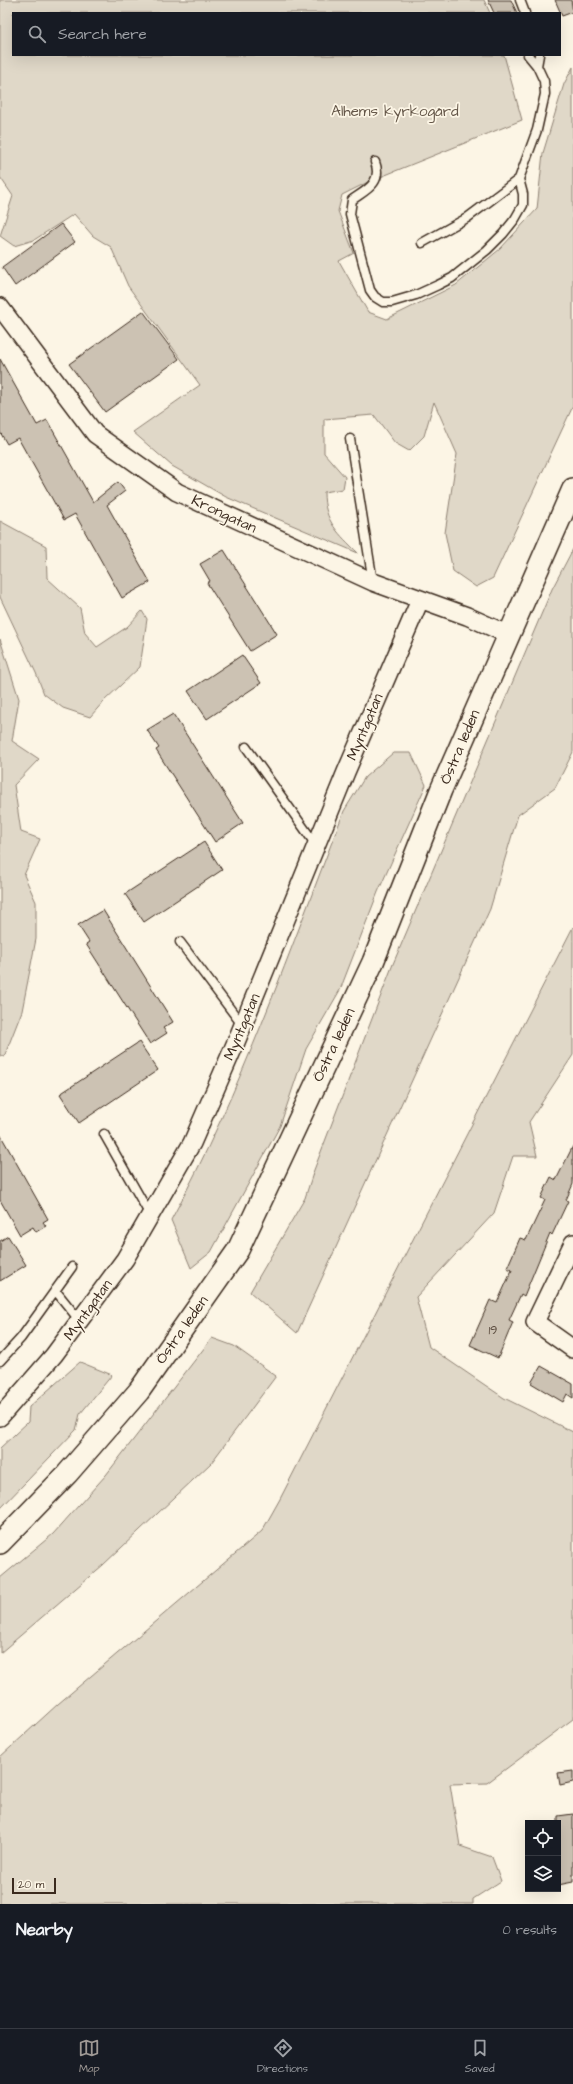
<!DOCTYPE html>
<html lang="en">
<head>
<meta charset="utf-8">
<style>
	:root { --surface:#171b24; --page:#20242c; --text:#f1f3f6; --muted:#9ea1a6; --line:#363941; --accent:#9f9995 }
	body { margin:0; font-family:"Architects Daughter",sans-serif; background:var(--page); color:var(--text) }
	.controls { position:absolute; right:12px; bottom:12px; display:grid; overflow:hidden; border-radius:0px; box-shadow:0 4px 16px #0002 }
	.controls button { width:36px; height:36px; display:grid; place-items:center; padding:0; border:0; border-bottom:1px solid var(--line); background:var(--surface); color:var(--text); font:20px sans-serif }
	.scale { position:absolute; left:12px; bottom:10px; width:44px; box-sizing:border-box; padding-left:4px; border:2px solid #3b2a1e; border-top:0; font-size:11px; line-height:14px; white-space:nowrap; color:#3b2a1e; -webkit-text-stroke:3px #fcf5e5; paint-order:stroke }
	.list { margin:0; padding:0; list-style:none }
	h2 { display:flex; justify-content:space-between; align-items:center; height:52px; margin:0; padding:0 16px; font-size:17px }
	h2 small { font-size:13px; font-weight:400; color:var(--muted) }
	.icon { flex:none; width:22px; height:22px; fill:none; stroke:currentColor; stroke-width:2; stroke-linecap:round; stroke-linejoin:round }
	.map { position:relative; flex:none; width:573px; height:1904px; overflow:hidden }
	.search { position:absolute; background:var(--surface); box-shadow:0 4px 16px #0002; left:12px; right:12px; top:12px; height:44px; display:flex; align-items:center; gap:10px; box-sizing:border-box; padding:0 14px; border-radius:0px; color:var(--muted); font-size:15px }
	.sheet { height:124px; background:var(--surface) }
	nav { display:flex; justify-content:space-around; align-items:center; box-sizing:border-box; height:56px; border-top:1px solid var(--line); background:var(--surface); font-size:11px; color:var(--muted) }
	nav a { display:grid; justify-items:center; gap:2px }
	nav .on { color:var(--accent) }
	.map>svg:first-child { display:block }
	.green { fill:#e0d8c8; stroke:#8e8173 }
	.building { fill:#ccc2b3; stroke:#3b2a1e }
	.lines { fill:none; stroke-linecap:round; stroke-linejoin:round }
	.service-casing { stroke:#3b2a1e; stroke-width:11 }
	.minor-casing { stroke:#3b2a1e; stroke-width:20 }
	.tertiary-casing { stroke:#3b2a1e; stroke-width:24 }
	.service { stroke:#fcf5e5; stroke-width:8 }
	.minor { stroke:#fcf5e5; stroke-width:17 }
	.tertiary { stroke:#fcf5e5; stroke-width:21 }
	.labels { text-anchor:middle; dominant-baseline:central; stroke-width:3.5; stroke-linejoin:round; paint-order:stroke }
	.number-label { font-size:13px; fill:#5f5043 }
	.park-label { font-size:15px; fill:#645648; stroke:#fcf5e5 }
	.street-label { font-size:15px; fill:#3b2a1e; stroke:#fcf5e5 }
</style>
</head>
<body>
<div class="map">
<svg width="573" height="1904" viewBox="0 0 573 1904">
	<rect width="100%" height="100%" fill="#fcf5e5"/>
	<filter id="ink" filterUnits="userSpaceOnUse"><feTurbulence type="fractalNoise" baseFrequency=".025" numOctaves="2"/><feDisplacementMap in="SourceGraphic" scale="8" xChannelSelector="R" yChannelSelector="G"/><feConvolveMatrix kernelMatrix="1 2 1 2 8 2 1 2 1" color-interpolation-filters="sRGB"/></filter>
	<g filter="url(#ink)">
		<!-- green -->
		<path class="green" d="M0 0H484L490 13H13V55H504L522 120 368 182 342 195 338 211 354 253 339 261 368 312 387 319 456 285 500 249 537 209 543 153 564 84 573 67V406L493 578 476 587 453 571 445 533 457 454 434 402 424 436 409 451 395 443 374 415 324 419V453L345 477 343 489 324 492C324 522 339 534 358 553L226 497 172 466 133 432 200 385 128 286 111 247 93 236 74 214 34 240 14 246 0 236 13 196 0 177Z
			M0 521 46 546 47 578 80 608 85 633 97 647 127 627 142 611 147 619 140 667 104 701 90 717 63 708 44 694 36 673 0 597Z
			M573 549V752L555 788 518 815 490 909 297 1333 250 1292 305 1198 314 1170 393 964 552 589Z
			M0 639 19 699 12 741 39 759 14 785 21 832 40 839 24 875 36 902V939L22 1011 4 1057 0 1055Z
			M393 753H411L426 785 378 892 340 990 306 1049 280 1126 211 1252 191 1268 171 1220C242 1090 290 949 344 811L365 777Z
			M573 927V1055L529 1122 537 1156H513L494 1213 416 1297 429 1347 504 1398 573 1432V1719L487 1783 450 1784 460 1846 492 1857 501 1881 473 1899V1904H0V1757L58 1704 262 1531 280 1499Z
			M212 1338 234 1346 276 1376 211 1463 103 1565 0 1653V1578L53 1534 106 1475Z
			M80 1362 112 1375 80 1414 76 1430 0 1509V1448L28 1422 29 1407Z"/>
		<!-- building -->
		<path class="building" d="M488 0H511L517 13H494Z
			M555 0H571L573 12 562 16Z
			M61 224 75 242 15 286 2 267Z
			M143 311 179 359 105 412 69 364Z
			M0 359 37 425 47 420 93 502 118 482 125 491 107 505 150 582 122 598 75 514 64 520 18 438 7 444 0 432Z
			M224 550 277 634 250 651 207 583 210 581 200 564Z
			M242 655 261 683 207 719 188 691Z
			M173 714 243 823 215 842 156 750 159 748 147 730Z
			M204 842 222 870 144 922 125 894Z
			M103 910 173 1022 163 1028 167 1033 150 1044 86 944 89 942 78 925Z
			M139 1042 158 1070 79 1123 60 1094Z
			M0 1134 48 1219 43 1222 46 1226 36 1232 33 1227 20 1235 0 1200Z
			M573 1146V1184L566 1200 568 1201 552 1235 550 1233 524 1296 521 1294 509 1320 513 1322 498 1358 470 1345 490 1300 497 1303 512 1270 507 1268 520 1238 526 1240 545 1200 541 1198 551 1177 556 1180Z
			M8 1236 26 1265 0 1281V1241Z
			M541 1366 573 1384V1398L567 1394 563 1402 531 1383Z
			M573 1771V1782L560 1785 558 1773Z
			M573 1814V1882L558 1885V1816Z"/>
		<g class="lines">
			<!-- service casing -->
			<g class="service-casing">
				<path id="service" d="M520 0 525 13
					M537 66 539 55
					M375 162C383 183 366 190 352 200L350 214 370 290 375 297 383 302H392L416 295 438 285 452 278 487 250 503 234 515 219 523 205V194L519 179 537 130 545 94 544 81 537 66 528 55
					M422 243 467 218 519 179
					M350 439 373 582
					M246 747 316 845
					M180 942 243 1026
					M104 1134 150 1215
					M55 1290 80 1321
					M0 1361 21 1338 72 1267"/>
			</g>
			<!-- minor casing -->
			<g class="minor-casing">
				<path id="minor" d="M0 307 95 434 177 492 373 582 467 616 509 635
					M573 1243 535 1322 573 1349
					M0 1417 54 1355 125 1259 192 1143 236 1042 346 772 420 600"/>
			</g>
			<!-- tertiary casing -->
			<g class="tertiary-casing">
				<path id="tertiary" d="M0 1543 67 1474 139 1391 238 1250 373 962 441 790 573 489"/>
			</g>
			<!-- service -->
			<use href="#service" class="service"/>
			<!-- minor -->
			<use href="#minor" class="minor"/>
			<!-- tertiary -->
			<use href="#tertiary" class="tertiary"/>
		</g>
	</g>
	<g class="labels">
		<!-- number labels -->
		<g class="number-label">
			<text x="493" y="1330">19</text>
		</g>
		<!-- park labels -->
		<g class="park-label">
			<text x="395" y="111">Alhems kyrkogård</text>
		</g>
		<!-- street labels -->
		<g class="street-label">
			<text transform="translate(224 514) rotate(25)">Krongatan</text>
			<text transform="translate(365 727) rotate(-67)">Myntgatan</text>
			<text transform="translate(460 747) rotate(-67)">Östra leden</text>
			<text transform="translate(242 1027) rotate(-67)">Myntgatan</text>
			<text transform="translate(334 1045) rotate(-65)">Östra leden</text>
			<text transform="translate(88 1310) rotate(-54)">Myntgatan</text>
			<text transform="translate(182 1330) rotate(-55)">Östra leden</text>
		</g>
	</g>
</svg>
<div class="controls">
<button><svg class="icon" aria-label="locate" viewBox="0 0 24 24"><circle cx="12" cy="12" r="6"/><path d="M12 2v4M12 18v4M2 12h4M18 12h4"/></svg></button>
<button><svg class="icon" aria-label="layers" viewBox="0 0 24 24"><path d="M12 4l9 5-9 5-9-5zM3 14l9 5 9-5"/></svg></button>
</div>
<div class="scale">20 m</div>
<div class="search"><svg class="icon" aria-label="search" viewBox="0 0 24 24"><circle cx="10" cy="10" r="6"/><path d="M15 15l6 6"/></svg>Search here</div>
</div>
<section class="sheet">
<h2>Nearby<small>0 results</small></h2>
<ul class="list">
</ul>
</section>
<nav>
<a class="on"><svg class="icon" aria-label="map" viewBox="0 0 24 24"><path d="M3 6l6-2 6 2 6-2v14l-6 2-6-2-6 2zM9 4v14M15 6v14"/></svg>Map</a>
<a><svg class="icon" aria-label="directions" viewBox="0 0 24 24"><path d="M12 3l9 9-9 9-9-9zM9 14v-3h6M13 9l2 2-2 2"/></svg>Directions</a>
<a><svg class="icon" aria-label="saved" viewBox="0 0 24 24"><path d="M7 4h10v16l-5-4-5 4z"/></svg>Saved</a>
</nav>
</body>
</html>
